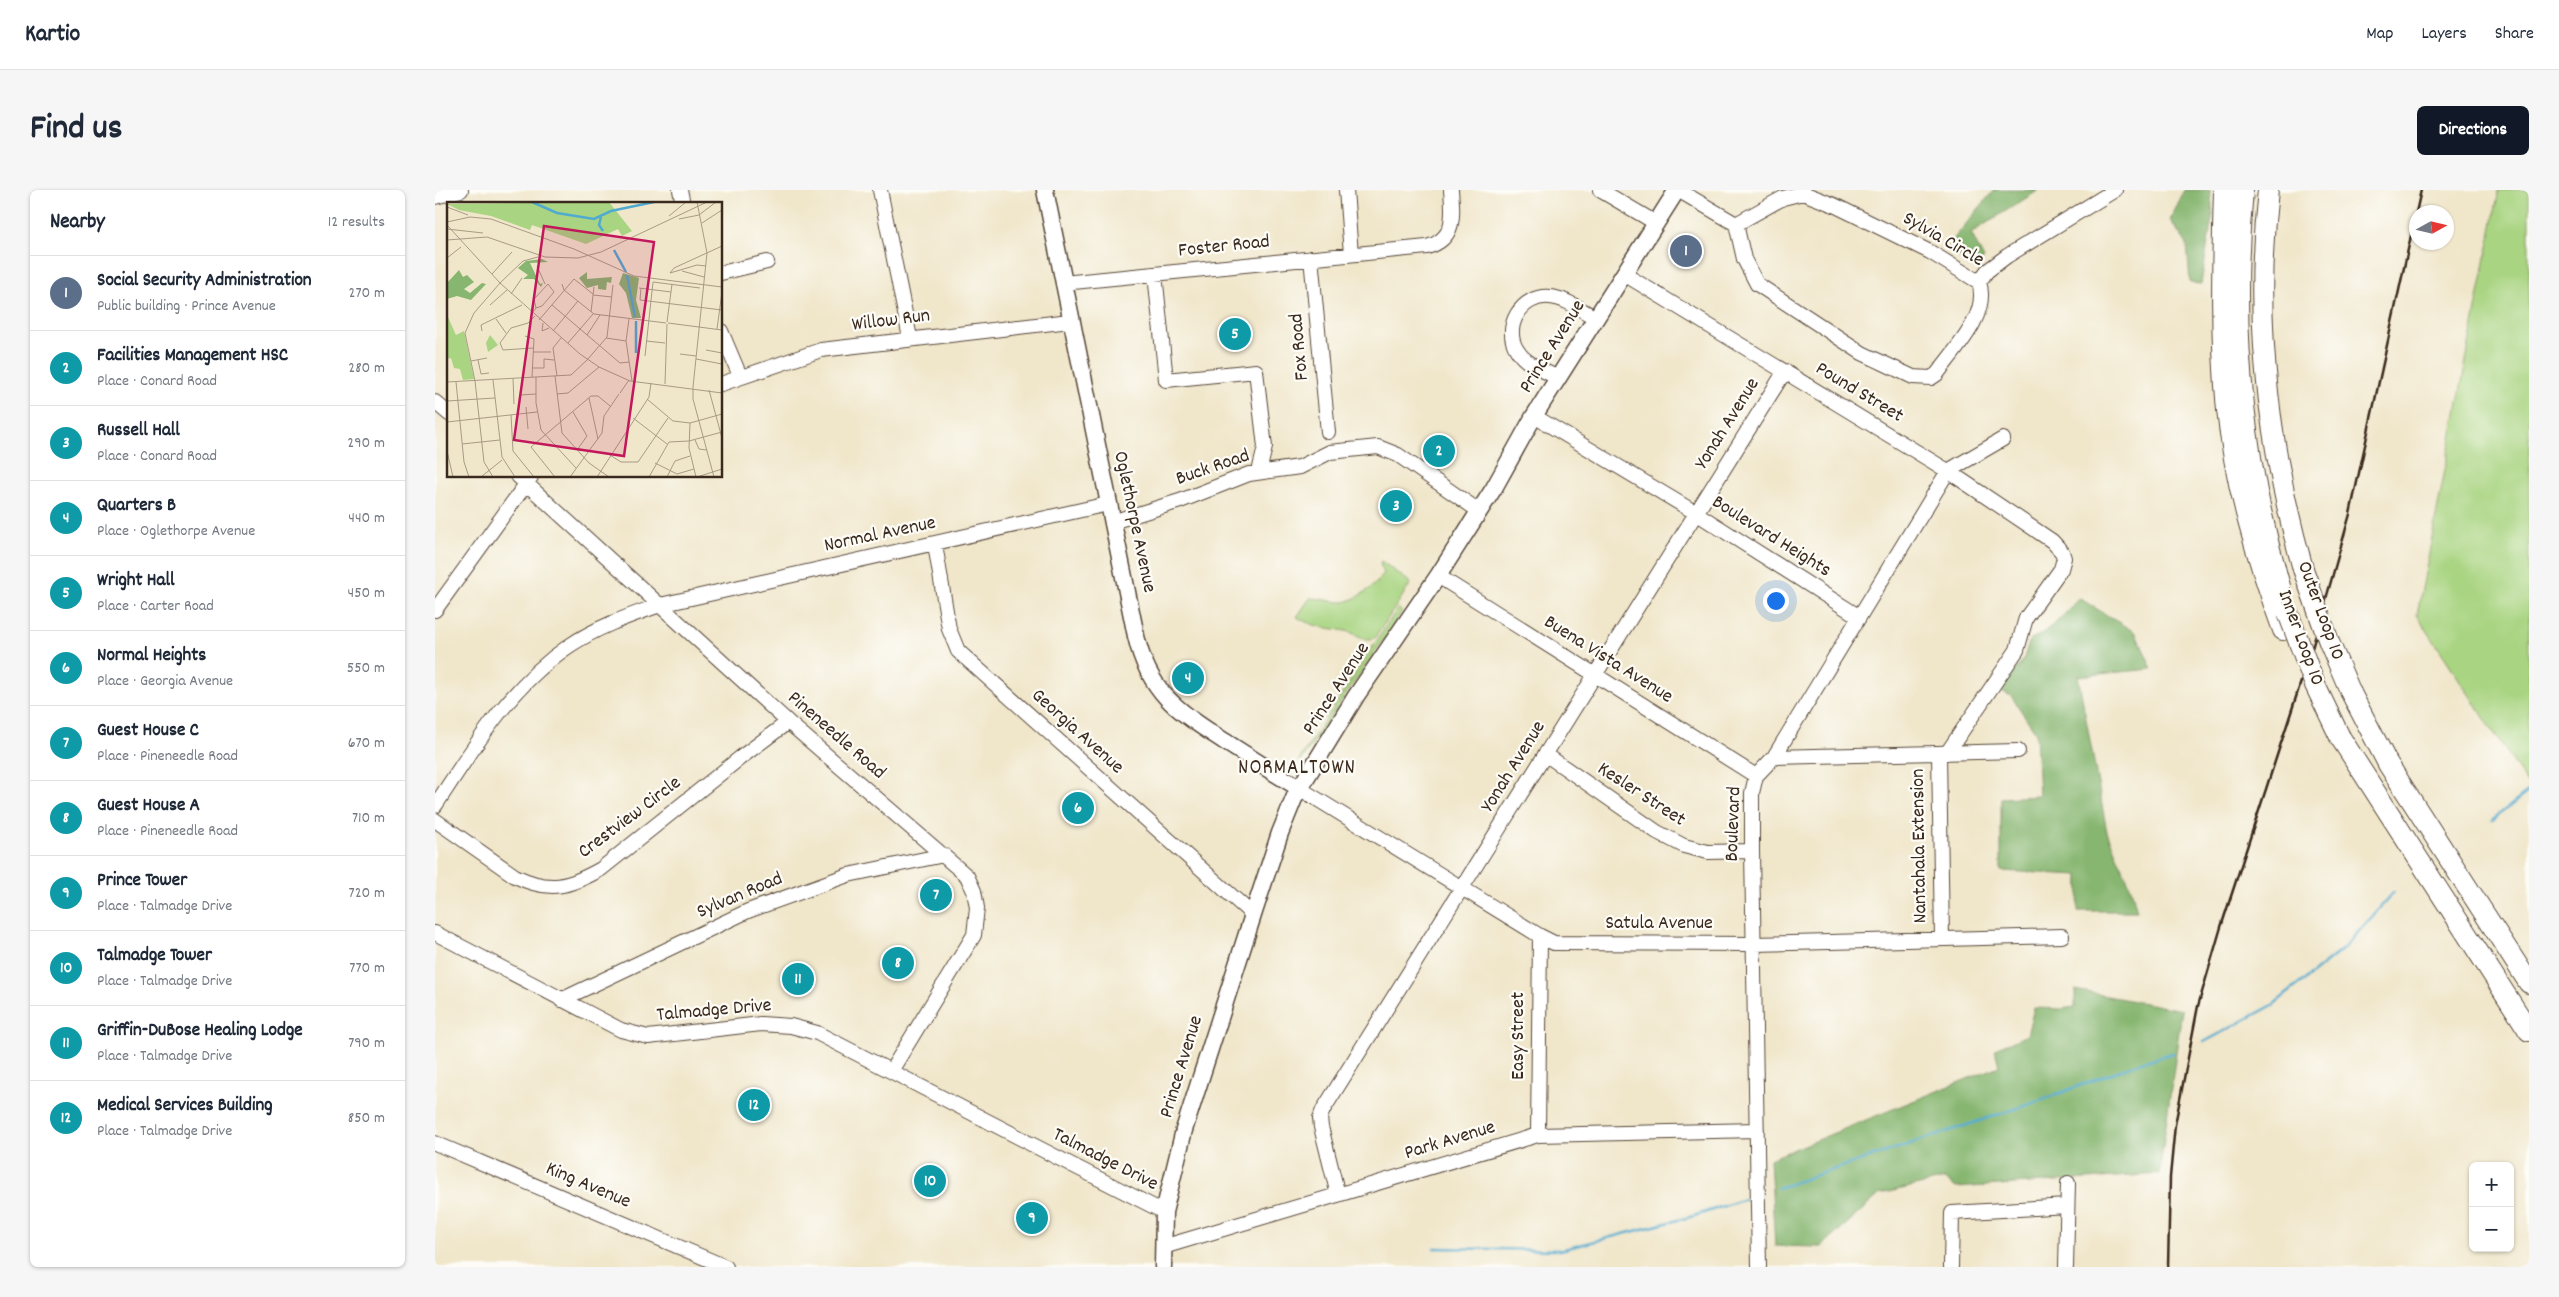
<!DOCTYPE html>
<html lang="en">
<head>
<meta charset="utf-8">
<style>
	:root { --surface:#fff; --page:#f6f6f7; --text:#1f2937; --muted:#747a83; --line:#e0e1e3; --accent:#111827 }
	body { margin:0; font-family:Dekko,sans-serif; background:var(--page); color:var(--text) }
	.controls { position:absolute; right:15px; bottom:15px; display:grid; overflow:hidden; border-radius:8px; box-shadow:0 1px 4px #0004 }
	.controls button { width:45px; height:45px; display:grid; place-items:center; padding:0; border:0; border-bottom:1px solid var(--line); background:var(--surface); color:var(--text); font:25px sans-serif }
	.compass { position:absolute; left:1974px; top:15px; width:45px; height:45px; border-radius:50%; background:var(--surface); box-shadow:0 1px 4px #0004; rotate:82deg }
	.you { position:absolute; left:1340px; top:410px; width:18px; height:18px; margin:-12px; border:4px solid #fff; border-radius:50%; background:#1a73e8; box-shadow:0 0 0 8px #1a73e833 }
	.badge { display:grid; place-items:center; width:32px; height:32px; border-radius:50%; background:var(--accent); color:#fff; font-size:16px; font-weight:700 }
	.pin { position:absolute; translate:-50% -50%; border:2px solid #fff; box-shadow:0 1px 5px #0006 }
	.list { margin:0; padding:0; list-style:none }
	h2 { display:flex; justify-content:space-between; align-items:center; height:65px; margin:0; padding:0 20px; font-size:21px }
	h2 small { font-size:16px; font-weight:400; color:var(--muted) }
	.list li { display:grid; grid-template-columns:32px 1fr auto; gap:15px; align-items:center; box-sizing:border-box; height:75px; padding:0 20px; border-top:1px solid var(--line) }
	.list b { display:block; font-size:19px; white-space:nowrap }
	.list p { margin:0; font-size:16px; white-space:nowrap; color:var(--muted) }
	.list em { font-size:16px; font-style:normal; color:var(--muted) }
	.map { position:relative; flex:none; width:2094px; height:1077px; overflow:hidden; border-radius:8px }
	header { display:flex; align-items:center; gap:30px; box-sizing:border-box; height:70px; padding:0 25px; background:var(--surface); border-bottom:1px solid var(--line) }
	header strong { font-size:24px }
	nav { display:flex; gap:28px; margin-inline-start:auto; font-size:18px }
	.intro { display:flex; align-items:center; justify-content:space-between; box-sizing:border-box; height:120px; padding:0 30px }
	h1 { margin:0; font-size:35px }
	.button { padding:12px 22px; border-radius:8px; background:var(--accent); color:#fff; font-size:18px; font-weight:700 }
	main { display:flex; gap:30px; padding:0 30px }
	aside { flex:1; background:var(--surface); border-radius:8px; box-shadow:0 1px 4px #0004 }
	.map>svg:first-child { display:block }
	.green { fill:#a9d481; stroke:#727f50 }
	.forest { fill:#86b66f; stroke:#607046 }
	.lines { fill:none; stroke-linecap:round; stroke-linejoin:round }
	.stream { stroke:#51aacf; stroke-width:2.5 }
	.minor-casing { stroke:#564638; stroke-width:16 }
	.major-casing { stroke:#564638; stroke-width:19 }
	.highway-casing { stroke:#564638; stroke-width:22 }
	.minor { stroke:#fff; stroke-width:14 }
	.major { stroke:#fff; stroke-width:16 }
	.highway { stroke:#fff; stroke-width:20 }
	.rail { stroke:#3b2a1e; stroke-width:2.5 }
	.highway-bridge-casing { stroke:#564638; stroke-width:22; stroke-linecap:butt }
	.highway-bridge { stroke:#fff; stroke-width:20 }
	.labels { text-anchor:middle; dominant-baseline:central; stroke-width:4.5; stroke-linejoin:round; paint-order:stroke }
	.street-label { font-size:20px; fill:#3b2a1e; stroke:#fdfcf7 }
	.neighbourhood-label { font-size:21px; letter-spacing:1px; fill:#3b2a1e; stroke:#fdfcf7 }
	.inset-river { fill:none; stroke:#51aacf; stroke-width:2.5 }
	.inset-road { fill:none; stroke:#a89b85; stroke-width:1 }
	.view { fill:#c2185b; fill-opacity:0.15; stroke:#c2185b; stroke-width:2.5 }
	.inset-edge { fill:none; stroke:#3b2a1e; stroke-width:2.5 }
</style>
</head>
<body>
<header>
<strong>Kartio</strong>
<nav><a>Map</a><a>Layers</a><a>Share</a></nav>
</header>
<div class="intro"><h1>Find us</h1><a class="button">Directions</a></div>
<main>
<aside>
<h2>Nearby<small>12 results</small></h2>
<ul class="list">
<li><span class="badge" style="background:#5c6f8a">1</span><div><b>Social Security Administration</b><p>Public building · Prince Avenue</p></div><em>270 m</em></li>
<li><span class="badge" style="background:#0f9aa8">2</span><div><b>Facilities Management HSC</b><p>Place · Conard Road</p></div><em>280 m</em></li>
<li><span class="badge" style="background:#0f9aa8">3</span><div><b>Russell Hall</b><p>Place · Conard Road</p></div><em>290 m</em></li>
<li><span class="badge" style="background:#0f9aa8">4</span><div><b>Quarters B</b><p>Place · Oglethorpe Avenue</p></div><em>440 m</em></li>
<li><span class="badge" style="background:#0f9aa8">5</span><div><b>Wright Hall</b><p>Place · Carter Road</p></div><em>450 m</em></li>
<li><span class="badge" style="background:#0f9aa8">6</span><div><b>Normal Heights</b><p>Place · Georgia Avenue</p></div><em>550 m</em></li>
<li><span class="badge" style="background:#0f9aa8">7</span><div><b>Guest House C</b><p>Place · Pineneedle Road</p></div><em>670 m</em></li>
<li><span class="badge" style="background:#0f9aa8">8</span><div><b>Guest House A</b><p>Place · Pineneedle Road</p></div><em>710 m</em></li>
<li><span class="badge" style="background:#0f9aa8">9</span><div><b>Prince Tower</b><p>Place · Talmadge Drive</p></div><em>720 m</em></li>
<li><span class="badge" style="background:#0f9aa8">10</span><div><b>Talmadge Tower</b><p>Place · Talmadge Drive</p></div><em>770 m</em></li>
<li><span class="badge" style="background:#0f9aa8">11</span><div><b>Griffin-DuBose Healing Lodge</b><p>Place · Talmadge Drive</p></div><em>790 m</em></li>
<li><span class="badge" style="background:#0f9aa8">12</span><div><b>Medical Services Building</b><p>Place · Talmadge Drive</p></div><em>850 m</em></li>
</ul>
</aside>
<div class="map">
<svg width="2094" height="1077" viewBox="0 0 2094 1077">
	<rect width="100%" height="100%" fill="#fdfcf7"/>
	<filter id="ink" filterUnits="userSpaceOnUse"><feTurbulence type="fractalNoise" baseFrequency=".02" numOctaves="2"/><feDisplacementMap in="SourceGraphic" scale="10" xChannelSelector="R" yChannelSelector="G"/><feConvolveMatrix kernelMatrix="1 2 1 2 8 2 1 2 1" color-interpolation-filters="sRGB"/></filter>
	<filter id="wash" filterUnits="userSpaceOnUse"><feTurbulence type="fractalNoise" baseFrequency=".0096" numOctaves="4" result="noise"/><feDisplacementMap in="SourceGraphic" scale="20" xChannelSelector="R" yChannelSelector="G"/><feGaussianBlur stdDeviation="1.12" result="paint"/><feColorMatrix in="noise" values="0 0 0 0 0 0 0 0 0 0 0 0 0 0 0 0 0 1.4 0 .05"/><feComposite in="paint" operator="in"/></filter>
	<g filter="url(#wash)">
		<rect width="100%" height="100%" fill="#f0e6ca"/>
		<!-- green -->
		<path class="green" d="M2064 0H2094V596L1982 425Z
			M946 371 976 393 940 448C929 452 921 443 911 441 890 437 880 438 862 427L875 408C885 408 896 412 907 412 919 412 944 394 949 383L945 374Z
			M963 418 967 422 866 571 864 570Z"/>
		<!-- forest -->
		<path class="forest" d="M1559 0H1604L1536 43 1549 69 1538 77 1512 57Z
			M1750 0H1775L1778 23 1766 94 1755 93 1752 54 1735 30Z
			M1644 408 1701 443 1717 479 1643 486 1672 642 1696 698 1702 721H1643L1644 685 1566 681V608L1604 606 1601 543 1576 506 1564 500 1588 470 1595 450C1616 439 1629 426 1644 408Z
			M1640 800 1747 820 1724 984 1521 998 1510 989 1445 1004 1386 1057 1340 1056 1335 969 1564 876 1560 859 1592 845 1599 818 1626 819 1640 817Z"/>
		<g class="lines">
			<!-- stream -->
			<path class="stream" d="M2057 630 2094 601
				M1769 852 1838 815 1908 759 1959 702
				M1343 998 1610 909 1703 873 1738 863
				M999 1058 1125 1060 1259 1026 1310 1009"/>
		</g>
	</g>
	<g filter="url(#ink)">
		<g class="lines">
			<!-- minor casing -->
			<g class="minor-casing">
				<path id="minor" d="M245 0 248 14
					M445 0 475 148
					M911 0 916 64
					M1165 0 1221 33
					M1243 0 1301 34
					M1368 3 1399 15 1495 62 1544 92C1555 125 1520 159 1502 184L1496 188 1478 187 1427 163 1322 94 1309 69 1301 34 1348 8Z
					M0 7 26 0
					M876 68 893 242
					M286 83 332 72
					M720 84 731 190 821 181 830 257 824 282
					M1189 84 1513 281 1617 351 1627 362 1629 368 1626 379 1591 428 1582 460 1512 563
					M1544 92 1552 81 1572 66 1680 0
					M628 93 992 57C1021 49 1018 25 1016 0
					M286 141 305 186
					M1123 188C1110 181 1090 174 1082 160 1067 137 1087 104 1115 107 1131 108 1147 121 1161 128
					M286 194 386 160 635 131
					M0 212 14 224
					M1099 226 1261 323 1423 426
					M83 286 353 532 532 686 539 701 542 718 539 745 456 881
					M677 332 745 311 814 284 865 277 895 262 943 257 963 265 1044 321
					M500 354 514 439 523 461 818 725
					M1003 386 1321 586
					M0 420 96 287
					M1504 563 1507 749
					M1110 564 1222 642 1249 656 1273 662 1317 661
					M1339 567 1583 561
					M864 598 1105 746 1119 753 1319 754 1627 746
					M0 616C39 557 75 496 134 456 162 437 194 426 225 415L673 314
					M0 630 80 686C115 703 134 697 166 679L305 568 353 532
					M0 743 186 840 213 847 326 834 356 836 382 843 589 950
					M126 810 313 721 413 685 509 665
					M1103 945 1105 746
					M0 953 291 1077
					M594 953 729 1022
					M903 1005 886 937 885 928 888 920 1350 181
					M728 1057 1103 945 1322 940
					M1324 1077 1317 661V603L1321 586 1339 567 1513 281 1568 249
					M1516 1077 1517 1023 1632 1016
					M1631 1077 1633 993"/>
			</g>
			<!-- major casing -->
			<g class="major-casing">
				<path id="major" d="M610 0 701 446C714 503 743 521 789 551 814 567 839 583 864 598
					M728 1077 729 1022 749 940 818 725 845 643 860 606 921 506 1003 386 1059 298 1099 226 1242 0"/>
			</g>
			<!-- highway casing -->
			<g class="highway-casing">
				<path id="highway" d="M1789 0C1787 73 1785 147 1792 220 1800 296 1822 369 1848 440
					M1808 0C1795 135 1807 266 1845 396
					M1833 0C1818 128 1833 255 1868 379
					M1916 503 1953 574 2094 793
					M1905 547 2094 841"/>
			</g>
			<!-- minor -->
			<use href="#minor" class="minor"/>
			<!-- major -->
			<use href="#major" class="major"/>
			<!-- highway -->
			<use href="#highway" class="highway"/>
			<!-- rail -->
			<path class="rail" d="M1733 1077 1735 987 1740 935 1763 816 1786 737 1878 455 1915 324 1986 0"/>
			<!-- highway-bridge casing -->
			<g class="highway-bridge-casing">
				<path id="highway-bridge" d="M1868 379 1894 452 1916 503
					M1853 423 1880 495 1905 547"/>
			</g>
			<!-- highway-bridge -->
			<use href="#highway-bridge" class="highway-bridge"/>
		</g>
	</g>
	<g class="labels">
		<!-- street labels -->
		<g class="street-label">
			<text transform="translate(1508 50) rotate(30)">Sylvia Circle</text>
			<text transform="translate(789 57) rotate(-6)">Foster Road</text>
			<text transform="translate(456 131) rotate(-7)">Willow Run</text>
			<text transform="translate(865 157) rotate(-95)">Fox Road</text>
			<text transform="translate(1118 157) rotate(-58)">Prince Avenue</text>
			<text transform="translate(1424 203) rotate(31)">Pound Street</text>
			<text transform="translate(1293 234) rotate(-58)">Yonah Avenue</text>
			<text transform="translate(778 278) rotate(-19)">Buck Road</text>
			<text transform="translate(699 332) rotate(78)">Oglethorpe Avenue</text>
			<text transform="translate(445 345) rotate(-12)">Normal Avenue</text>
			<text transform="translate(1336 347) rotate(32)">Boulevard Heights</text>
			<text transform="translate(1885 421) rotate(70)">Outer Loop 10</text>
			<text transform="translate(1865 448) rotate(70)">Inner Loop 10</text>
			<text transform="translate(1173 470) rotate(32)">Buena Vista Avenue</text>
			<text transform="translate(902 499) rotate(-57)">Prince Avenue</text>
			<text transform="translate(642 542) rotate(42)">Georgia Avenue</text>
			<text transform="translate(401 546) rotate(41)">Pineneedle Road</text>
			<text transform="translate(1079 577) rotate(-58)">Yonah Avenue</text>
			<text transform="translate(1206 605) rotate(33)">Kesler Street</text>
			<text transform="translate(195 628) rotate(-37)">Crestview Circle</text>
			<text transform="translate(1299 634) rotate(-88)">Boulevard</text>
			<text transform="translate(1485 656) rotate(-91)">Nantahala Extension</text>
			<text transform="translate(305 706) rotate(-23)">Sylvan Road</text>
			<text x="1224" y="734">Satula Avenue</text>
			<text transform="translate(279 821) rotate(-5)">Talmadge Drive</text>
			<text transform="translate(1084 846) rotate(-90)">Easy Street</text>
			<text transform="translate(747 877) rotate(-73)">Prince Avenue</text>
			<text transform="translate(1015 951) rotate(-17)">Park Avenue</text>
			<text transform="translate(670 970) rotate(27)">Talmadge Drive</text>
			<text transform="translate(153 996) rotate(23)">King Avenue</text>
		</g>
		<!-- neighbourhood labels -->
		<g class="neighbourhood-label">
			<text x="862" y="579">NORMALTOWN</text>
		</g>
	</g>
	<!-- overview -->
	<g transform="translate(12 12)">
		<rect width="275" height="275" fill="#f0e6ca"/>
		<path d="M162 0 185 29 175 34 171 27 139 42 85 23 83 28 44 14 12 8 0 2ZM0 113 9 133 17 129 27 177 16 178 13 167 7 166 4 156 0 157ZM43 133 51 143 41 150 39 141Z" fill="#a9d481"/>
		<path d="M95 57 101 60 83 61 93 82 96 81 94 85 87 77H76L81 73 71 66 79 59ZM12 68 16 75 20 73 27 80 17 87 23 91 35 81 39 82 24 98 10 94 0 97V81ZM140 70V77L165 75 164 81 160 80 159 88 151 87V83L140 86 132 76ZM176 71 192 76 189 98 194 116H185L179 91 172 82Z" fill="#86b66f"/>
		<path class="inset-river" d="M85 0 110 11 147 17 164 9 207 0M154 15 152 23 156 29M167 48 179 70M180 73 188 115M189 119V151"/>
		<path class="inset-road" d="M0 5 21 13M222 14 239 0M232 17 252 13 269 0M0 20 23 15 44 17 127 47 187 74 275 85M255 21 275 8M0 23 53 81 76 59 91 55M0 27 36 31M0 38 40 35 98 55 131 56 154 50 260 0M0 56 14 45M90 64 98 82M235 69 257 75M223 71 227 66 275 44M223 71 250 63 259 64M45 72 65 50M53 81 133 152 152 165 183 179 275 191M115 82 117 88 147 112 219 121M192 86 224 90M194 86 193 98 275 108M64 92 75 76M146 93 165 95M43 103 60 88M105 103 173 161 182 160M144 110 147 85M85 111 89 106 87 97 101 82 107 90 95 104 89 106M49 117 59 131M182 117 179 139 185 179M92 118 127 77 146 92M220 120 225 82M96 121 95 129 102 126M221 121 275 128M270 127 275 90M35 129 34 123 75 103M106 129 131 99M140 133 153 113M78 134 87 137 85 175M159 136 179 139M199 139 218 141M121 141 146 112M86 146 56 148 53 141 64 126 81 121 88 114M259 148 275 151M86 150H104M233 152 249 154M198 154 206 80 253 86M249 157 275 162M31 158 34 172 42 171M140 158 160 135 166 83M24 159 40 156M86 166H97V157L107 158M108 174 115 231 142 261 162 275M110 174 106 146 114 136M89 175V201L94 228 129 266M66 176 67 202M46 178 55 255 68 275M0 180 124 173 140 158M9 180 17 260 22 275M218 182 220 122M246 185V197L267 275M246 185 260 51 250 0M262 188 275 236M173 191 182 178M110 192 121 191 152 165M73 193 89 192M142 196 151 237M200 197 226 219 243 221 275 212M0 199 48 196M79 205 81 227M126 210 140 234 130 248M64 213 66 249M186 216 220 242M0 220 90 210M243 221 242 246 249 275M248 238 252 247 260 248M15 242 53 238M0 249 6 275M66 249 87 275M163 253 174 260H191L221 216M208 261 230 272 247 267M34 275 55 258M46 275 37 260 28 179 18 131 27 111 53 81M108 275 84 245 144 194H151L163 204M123 275 155 231 157 214 172 192M150 275 202 195 204 181M202 275 222 240 242 239 275 230M220 275 228 259 243 254M250 275 275 267"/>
		<path class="view" d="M97 24 207 40 177 254 67 238Z"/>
		<rect width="275" height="275" class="inset-edge"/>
	</g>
</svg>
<div class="controls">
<button>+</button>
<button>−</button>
</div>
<svg class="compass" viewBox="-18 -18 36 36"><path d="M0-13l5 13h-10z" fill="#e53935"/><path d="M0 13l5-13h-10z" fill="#747a83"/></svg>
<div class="you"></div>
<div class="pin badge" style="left:1251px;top:61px;background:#5c6f8a">1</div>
<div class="pin badge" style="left:1004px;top:261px;background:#0f9aa8">2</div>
<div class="pin badge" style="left:961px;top:316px;background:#0f9aa8">3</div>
<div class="pin badge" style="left:753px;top:488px;background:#0f9aa8">4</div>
<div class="pin badge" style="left:800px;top:144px;background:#0f9aa8">5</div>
<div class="pin badge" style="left:643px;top:618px;background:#0f9aa8">6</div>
<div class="pin badge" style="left:501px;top:705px;background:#0f9aa8">7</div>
<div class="pin badge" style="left:463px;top:773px;background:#0f9aa8">8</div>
<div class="pin badge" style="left:597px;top:1028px;background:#0f9aa8">9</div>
<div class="pin badge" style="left:495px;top:991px;background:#0f9aa8">10</div>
<div class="pin badge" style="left:363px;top:789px;background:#0f9aa8">11</div>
<div class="pin badge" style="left:319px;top:915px;background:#0f9aa8">12</div>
</div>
</main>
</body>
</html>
